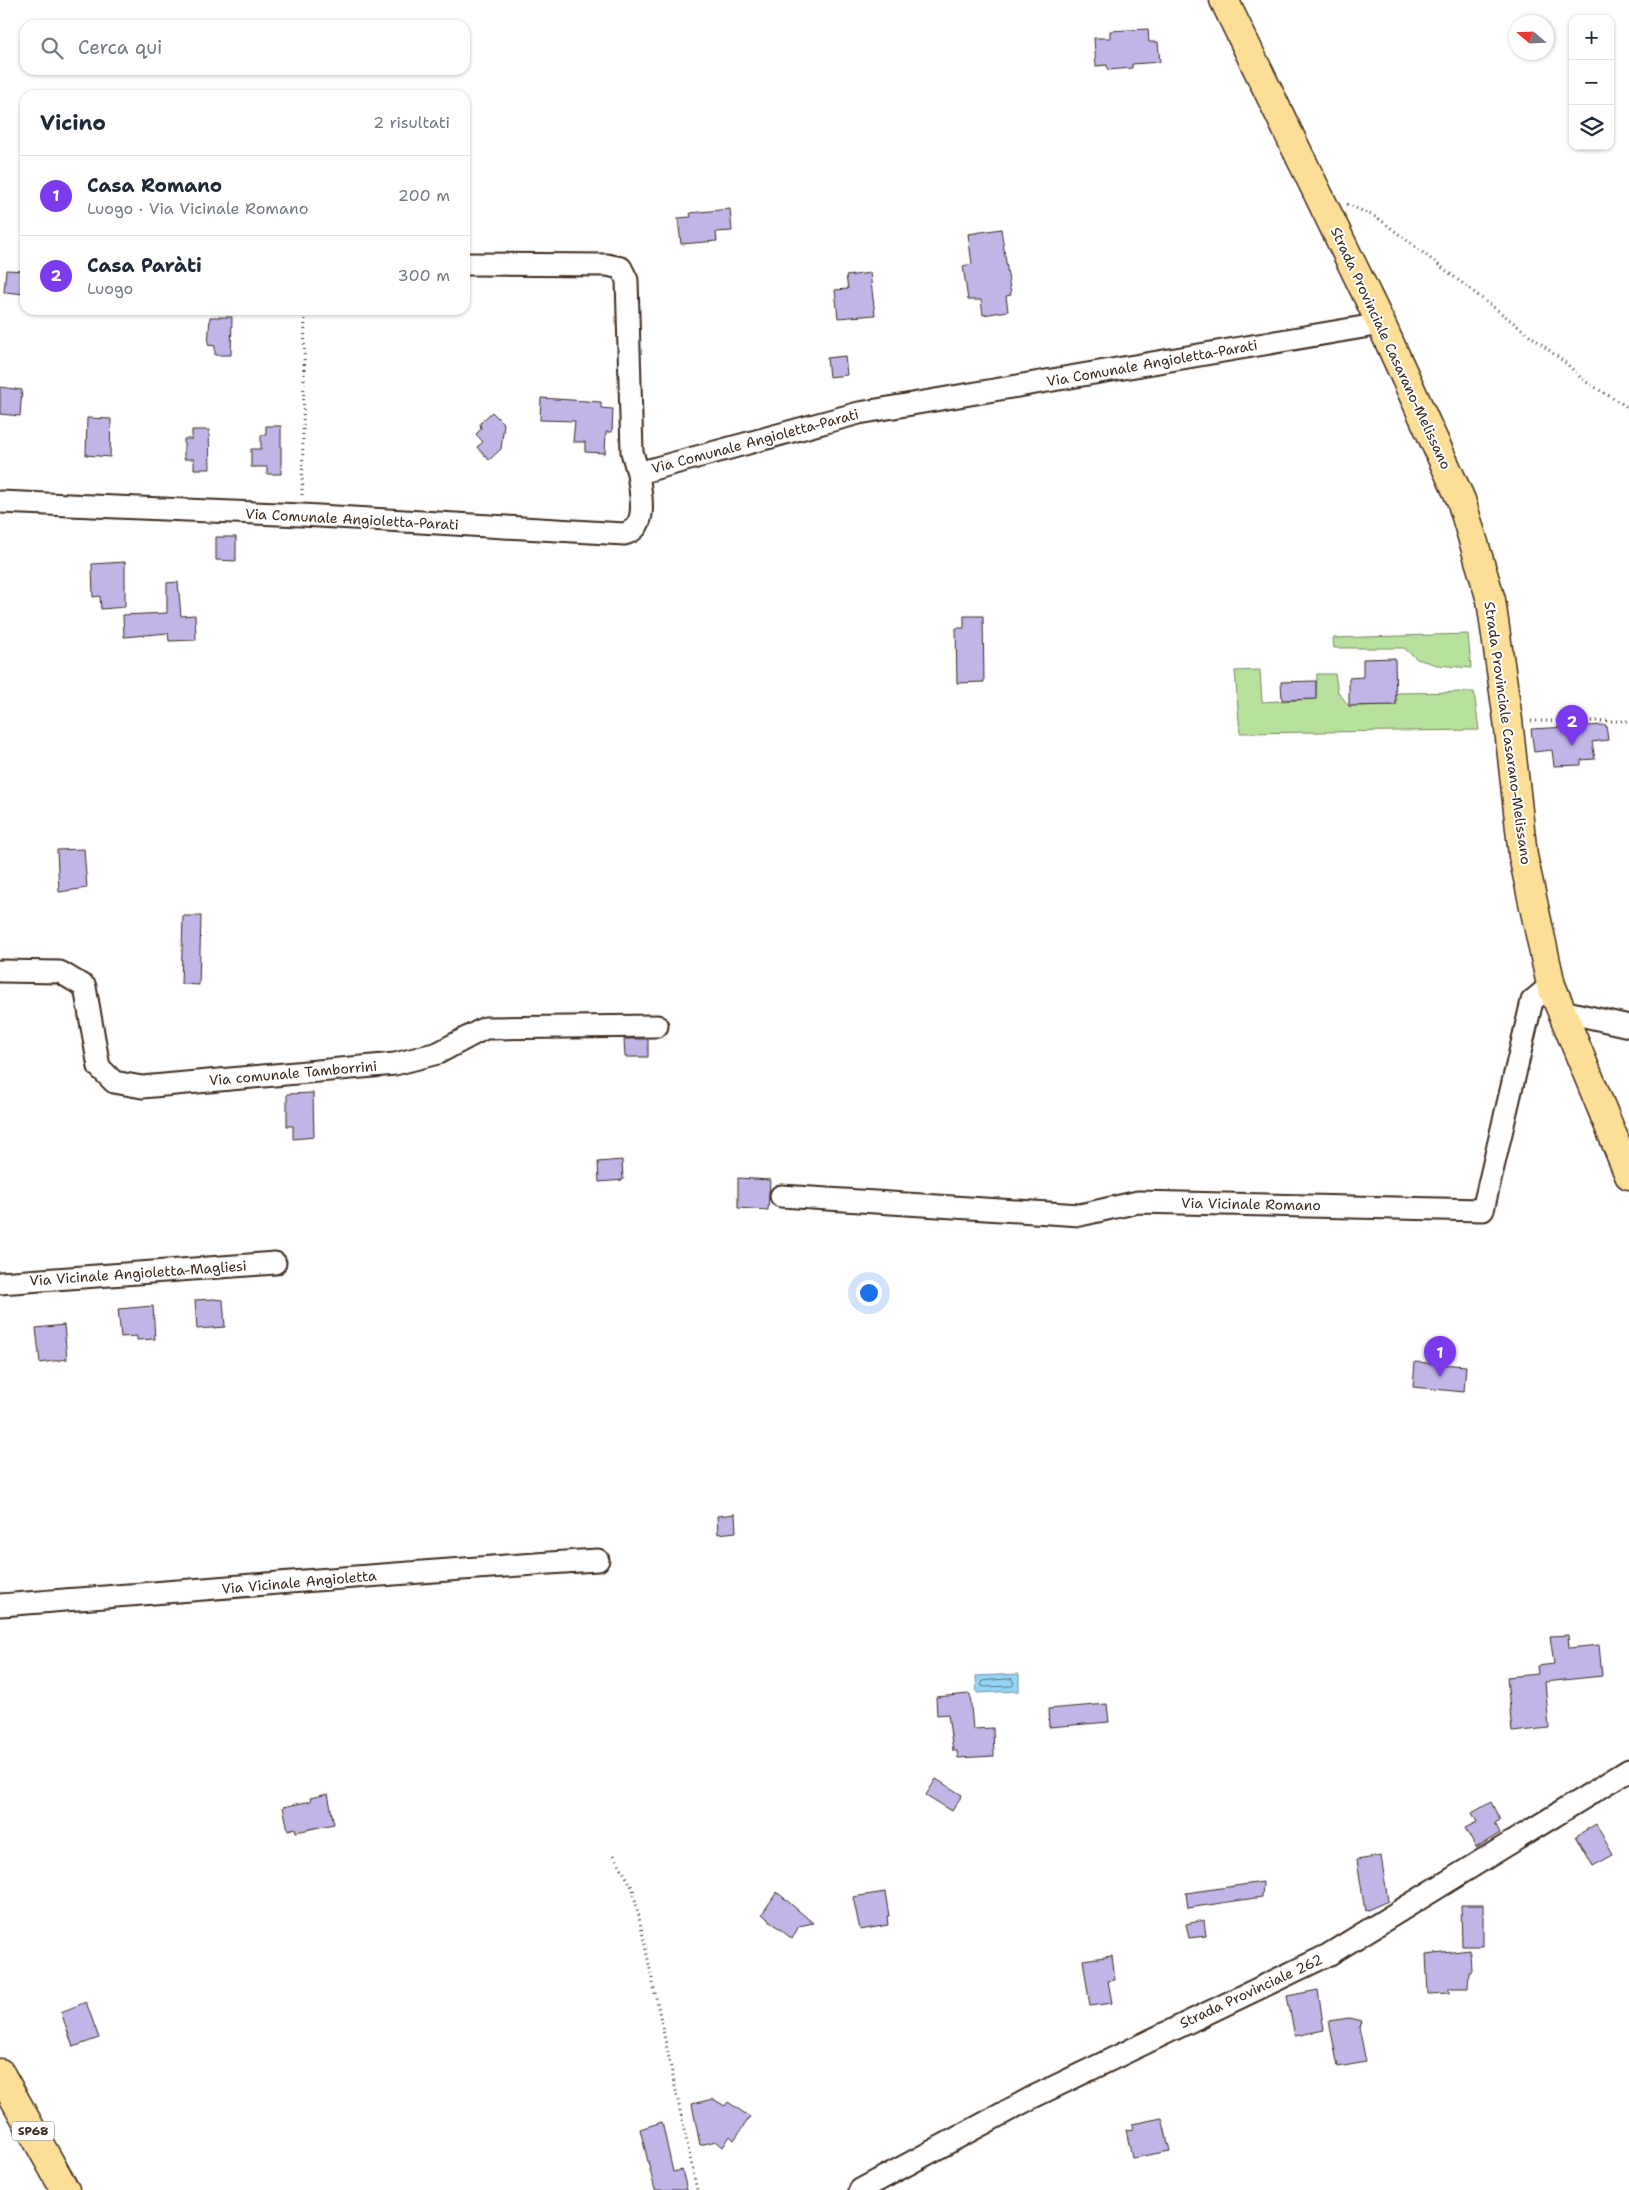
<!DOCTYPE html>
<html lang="it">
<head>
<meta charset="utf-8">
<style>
	:root { --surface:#fff; --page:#f2f2f3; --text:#1f2937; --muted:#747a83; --line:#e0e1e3; --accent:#7c3aed }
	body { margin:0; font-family:"Shantell Sans",sans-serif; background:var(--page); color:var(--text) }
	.controls { position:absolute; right:15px; top:15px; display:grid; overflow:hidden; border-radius:10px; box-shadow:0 1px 4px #0004 }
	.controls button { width:45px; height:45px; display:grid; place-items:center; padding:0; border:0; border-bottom:1px solid var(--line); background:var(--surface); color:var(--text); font:25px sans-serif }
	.compass { position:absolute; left:1509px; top:15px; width:45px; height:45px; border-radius:50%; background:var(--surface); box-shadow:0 1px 4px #0004; rotate:289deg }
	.you { position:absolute; left:868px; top:1292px; width:18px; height:18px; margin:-12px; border:4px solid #fff; border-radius:50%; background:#1a73e8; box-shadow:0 0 0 8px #1a73e833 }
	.badge { display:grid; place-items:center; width:32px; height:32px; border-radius:50%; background:var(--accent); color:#fff; font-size:16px; font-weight:700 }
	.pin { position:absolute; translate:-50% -41px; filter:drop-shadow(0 1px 2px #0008) }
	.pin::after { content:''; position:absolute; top:26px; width:18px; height:15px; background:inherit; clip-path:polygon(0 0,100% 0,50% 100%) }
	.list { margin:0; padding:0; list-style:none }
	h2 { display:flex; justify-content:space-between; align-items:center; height:65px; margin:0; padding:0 20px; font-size:21px }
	h2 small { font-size:16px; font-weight:400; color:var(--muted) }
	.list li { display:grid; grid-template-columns:32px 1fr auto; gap:15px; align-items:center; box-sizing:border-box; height:80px; padding:0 20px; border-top:1px solid var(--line) }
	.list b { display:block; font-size:19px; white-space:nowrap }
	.list p { margin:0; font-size:16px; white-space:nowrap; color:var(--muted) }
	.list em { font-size:16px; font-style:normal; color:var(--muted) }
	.icon { flex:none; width:28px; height:28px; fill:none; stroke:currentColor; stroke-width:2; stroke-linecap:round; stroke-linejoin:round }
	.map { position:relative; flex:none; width:1629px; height:2190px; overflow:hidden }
	.search { position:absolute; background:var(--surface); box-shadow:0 1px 4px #0004; left:20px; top:20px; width:450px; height:55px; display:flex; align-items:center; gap:12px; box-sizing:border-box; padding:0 18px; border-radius:15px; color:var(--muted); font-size:19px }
	.panel { position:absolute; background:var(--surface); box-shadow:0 1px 4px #0004; left:20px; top:90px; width:450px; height:225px; border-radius:15px }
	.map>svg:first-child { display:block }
	.green { fill:#b8e19e; stroke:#7a865e }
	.water { fill:#94d5f6; stroke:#7091a0 }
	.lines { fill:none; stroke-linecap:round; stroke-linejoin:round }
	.shore { stroke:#5f6e74; stroke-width:1 }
	.building { fill:#c0b5e6; stroke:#3b2a1e }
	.minor-casing { stroke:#3b2a1e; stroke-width:25 }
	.major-casing { stroke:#3b2a1e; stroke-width:31 }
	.path { stroke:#3b2a1e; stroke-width:3; stroke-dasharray:1 4; stroke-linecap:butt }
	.minor { stroke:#fff; stroke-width:21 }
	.major { stroke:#fcde96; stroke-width:28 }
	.labels { text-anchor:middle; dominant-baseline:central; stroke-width:4; stroke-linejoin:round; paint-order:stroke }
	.shield { fill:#fff; stroke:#766a62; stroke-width:1 }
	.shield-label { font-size:12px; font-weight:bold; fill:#3b2a1e }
	.street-label { font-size:14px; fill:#3b2a1e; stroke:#fff }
</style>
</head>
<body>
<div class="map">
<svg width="1629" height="2190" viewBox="0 0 1629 2190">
	<rect width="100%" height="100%" fill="#fff"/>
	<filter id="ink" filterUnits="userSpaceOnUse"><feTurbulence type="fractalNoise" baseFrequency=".02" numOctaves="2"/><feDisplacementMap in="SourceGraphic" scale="10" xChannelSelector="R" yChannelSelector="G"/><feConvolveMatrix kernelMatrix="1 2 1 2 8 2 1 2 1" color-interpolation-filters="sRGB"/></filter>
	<g filter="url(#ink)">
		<!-- green -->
		<path class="green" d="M1468 634 1471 668 1437 665 1417 659 1404 648H1334L1333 638Z
			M1260 670 1262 702 1316 699 1317 674H1335L1338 692 1349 706 1396 705V693L1474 692 1479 730 1240 733 1235 671Z"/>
		<!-- water -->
		<path class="water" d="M1019 1674V1691L977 1693 976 1676Z"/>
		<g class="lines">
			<!-- shore -->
			<path class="shore" d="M1012 1679 1014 1684 1012 1686 984 1687 981 1685 983 1681Z"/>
		</g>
		<!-- building -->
		<path class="building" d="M1148 29 1149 42H1158L1160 62 1132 64V68L1108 70 1107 65 1096 66 1094 38H1110V31Z
			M730 209 732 231 716 232 717 241 681 244 678 218 691 217 690 213Z
			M1001 229 1011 295 1006 296 1008 311 983 315 981 300H968L963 266 972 264 968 234Z
			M6 270 25 271V294L4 292Z
			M870 273 875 315 838 318 835 290 848 289 846 276Z
			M210 317H232L231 355H215V346L208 345Z
			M845 356 847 375 829 377 827 358Z
			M0 387 22 390 20 416 0 414Z
			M541 398 601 402V408L613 409 612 432H606L605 453 585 452V442H573L575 421 540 420Z
			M492 412 504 424 501 449 489 460 477 447 483 442 476 434 481 429 480 423Z
			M87 418 111 419 110 457 86 455Z
			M266 426H281V474H267V467H251V449H261V435H266Z
			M192 430H209L210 469H194V459H184V439H192Z
			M216 537H236V561L216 560Z
			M125 562V607L101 609 100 596 93 597 92 564Z
			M178 582 181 616 195 615 196 640 169 641 168 633 124 637 123 615 167 613V583Z
			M964 616H983L984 682 957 683 956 628H964Z
			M1395 658 1396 705 1349 706V678L1363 677V659Z
			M1316 681V699L1282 700 1281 682Z
			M1606 725 1608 740 1592 742 1595 759 1581 760V765L1554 766 1552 750 1534 752 1531 729Z
			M84 849 87 888 59 892 57 850Z
			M183 916H201L199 985 181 984Z
			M624 1039H648V1057H625Z
			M313 1093 314 1137 293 1139V1126H287V1094Z
			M622 1160 623 1180 599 1182 598 1162Z
			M738 1178 770 1180 768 1210 738 1208Z
			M213 1299 223 1300 225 1327 197 1329 195 1300Z
			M153 1306 155 1339 137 1340V1336L121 1337 118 1309Z
			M64 1325 67 1359 40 1363 36 1328Z
			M1415 1362 1466 1366 1464 1392 1413 1387Z
			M735 1514 736 1532 718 1534 717 1516Z
			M1568 1635 1569 1648 1599 1645 1602 1676 1545 1682 1549 1728 1512 1732 1507 1677 1538 1674 1537 1666 1554 1664 1550 1636Z
			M970 1694 973 1729 993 1728 994 1756 958 1758 957 1751H953L948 1714 937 1715 936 1697Z
			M1107 1704 1109 1722 1049 1727 1048 1709Z
			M936 1779 962 1795 952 1811 926 1795Z
			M328 1794 334 1824 296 1832 295 1828 288 1830 283 1807 311 1801 310 1798Z
			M1491 1802 1500 1820 1495 1823 1500 1833 1476 1848 1465 1828 1477 1822 1472 1813Z
			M1596 1824 1613 1855 1593 1866 1576 1836Z
			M1381 1856 1388 1901 1365 1911 1357 1860Z
			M1263 1882 1262 1897 1188 1908 1186 1893Z
			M777 1892 813 1923 799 1926 792 1939 762 1914Z
			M885 1892 889 1916H887L888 1925 860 1930 853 1897Z
			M1461 1905H1483V1946H1462Z
			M1204 1920 1206 1936 1189 1938 1186 1924Z
			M1470 1950 1471 1972H1469L1468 1988H1449V1993L1428 1994 1426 1955Z
			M1112 1956 1115 1980 1108 1981 1112 2003 1090 2006 1083 1960Z
			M1318 1990 1324 2030 1295 2036 1287 1996Z
			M86 2002 99 2038 73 2047 61 2012Z
			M1349 2018 1361 2021 1359 2027 1366 2062 1338 2067 1329 2021Z
			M713 2099 725 2106 728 2102 750 2117 734 2140 730 2136 723 2147 716 2141 700 2145 692 2104Z
			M1162 2118 1170 2151 1132 2158 1126 2130 1133 2129 1132 2124Z
			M662 2122 673 2172 682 2170 687 2190H655L640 2129Z"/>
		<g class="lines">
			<!-- minor casing -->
			<g class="minor-casing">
				<path id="minor" d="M465 264 607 265 621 268 627 280 632 452 638 473
					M0 502 302 515 624 534C650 528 640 493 638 473L859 413 1381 324
					M0 971 60 972 85 987 99 1067 114 1082 142 1087 395 1064 438 1053 485 1028 657 1026
					M1562 1011 1629 1026
					M781 1196 1080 1215 1138 1202 1483 1210 1532 1001 1551 985
					M0 1283 275 1263
					M0 1605C199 1590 399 1572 598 1560
					M860 2190 1033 2097 1328 1955 1629 1770"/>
			</g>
			<!-- major casing -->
			<g class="major-casing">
				<path id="major" d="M1224 0 1381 324 1461 500 1491 600 1508 720 1523 856 1551 985 1629 1175
					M0 2073 65 2190"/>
			</g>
			<!-- path -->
			<path class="path" d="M1347 204 1378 218 1567 364 1583 380 1629 408
				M302 495 305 310
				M1531 721H1629
				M614 1855 633 1889 697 2190"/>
			<!-- minor -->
			<use href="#minor" class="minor"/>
			<!-- major -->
			<use href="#major" class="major"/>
		</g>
	</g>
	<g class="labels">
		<!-- shield labels -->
		<rect class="shield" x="12" y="2121.5" width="42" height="19" rx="4"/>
		<g class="shield-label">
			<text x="33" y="2131">SP68</text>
		</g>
		<!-- street labels -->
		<g class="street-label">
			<text transform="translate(1391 348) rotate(65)">Strada Provinciale Casarano-Melissano</text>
			<text transform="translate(1152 363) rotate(-10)">Via Comunale Angioletta-Parati</text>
			<text transform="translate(755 441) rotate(-15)">Via Comunale Angioletta-Parati</text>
			<text transform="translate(352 519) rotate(3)">Via Comunale Angioletta-Parati</text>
			<text transform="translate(1508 733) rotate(82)">Strada Provinciale Casarano-Melissano</text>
			<text transform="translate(293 1073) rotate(-5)">Via comunale Tamborrini</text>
			<text transform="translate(1251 1204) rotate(1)">Via Vicinale Romano</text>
			<text transform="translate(138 1273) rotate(-4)">Via Vicinale Angioletta-Magliesi</text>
			<text transform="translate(299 1582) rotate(-5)">Via Vicinale Angioletta</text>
			<text transform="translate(1251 1991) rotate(-25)">Strada Provinciale 262</text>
		</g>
	</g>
</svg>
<div class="controls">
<button>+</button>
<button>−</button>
<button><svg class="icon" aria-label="layers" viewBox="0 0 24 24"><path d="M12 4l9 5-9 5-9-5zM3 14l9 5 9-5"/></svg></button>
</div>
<svg class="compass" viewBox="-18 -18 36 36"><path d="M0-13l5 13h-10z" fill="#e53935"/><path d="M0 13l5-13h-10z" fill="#747a83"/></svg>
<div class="you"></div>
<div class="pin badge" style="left:1440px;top:1377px">1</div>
<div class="pin badge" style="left:1572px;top:746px">2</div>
<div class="search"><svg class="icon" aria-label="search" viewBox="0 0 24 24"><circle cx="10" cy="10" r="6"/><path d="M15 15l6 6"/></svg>Cerca qui</div>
<section class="panel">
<h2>Vicino<small>2 risultati</small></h2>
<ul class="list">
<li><span class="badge">1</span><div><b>Casa Romano</b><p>Luogo · Via Vicinale Romano</p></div><em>200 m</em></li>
<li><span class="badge">2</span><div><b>Casa Paràti</b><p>Luogo</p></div><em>300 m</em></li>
</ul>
</section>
</div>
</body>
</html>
